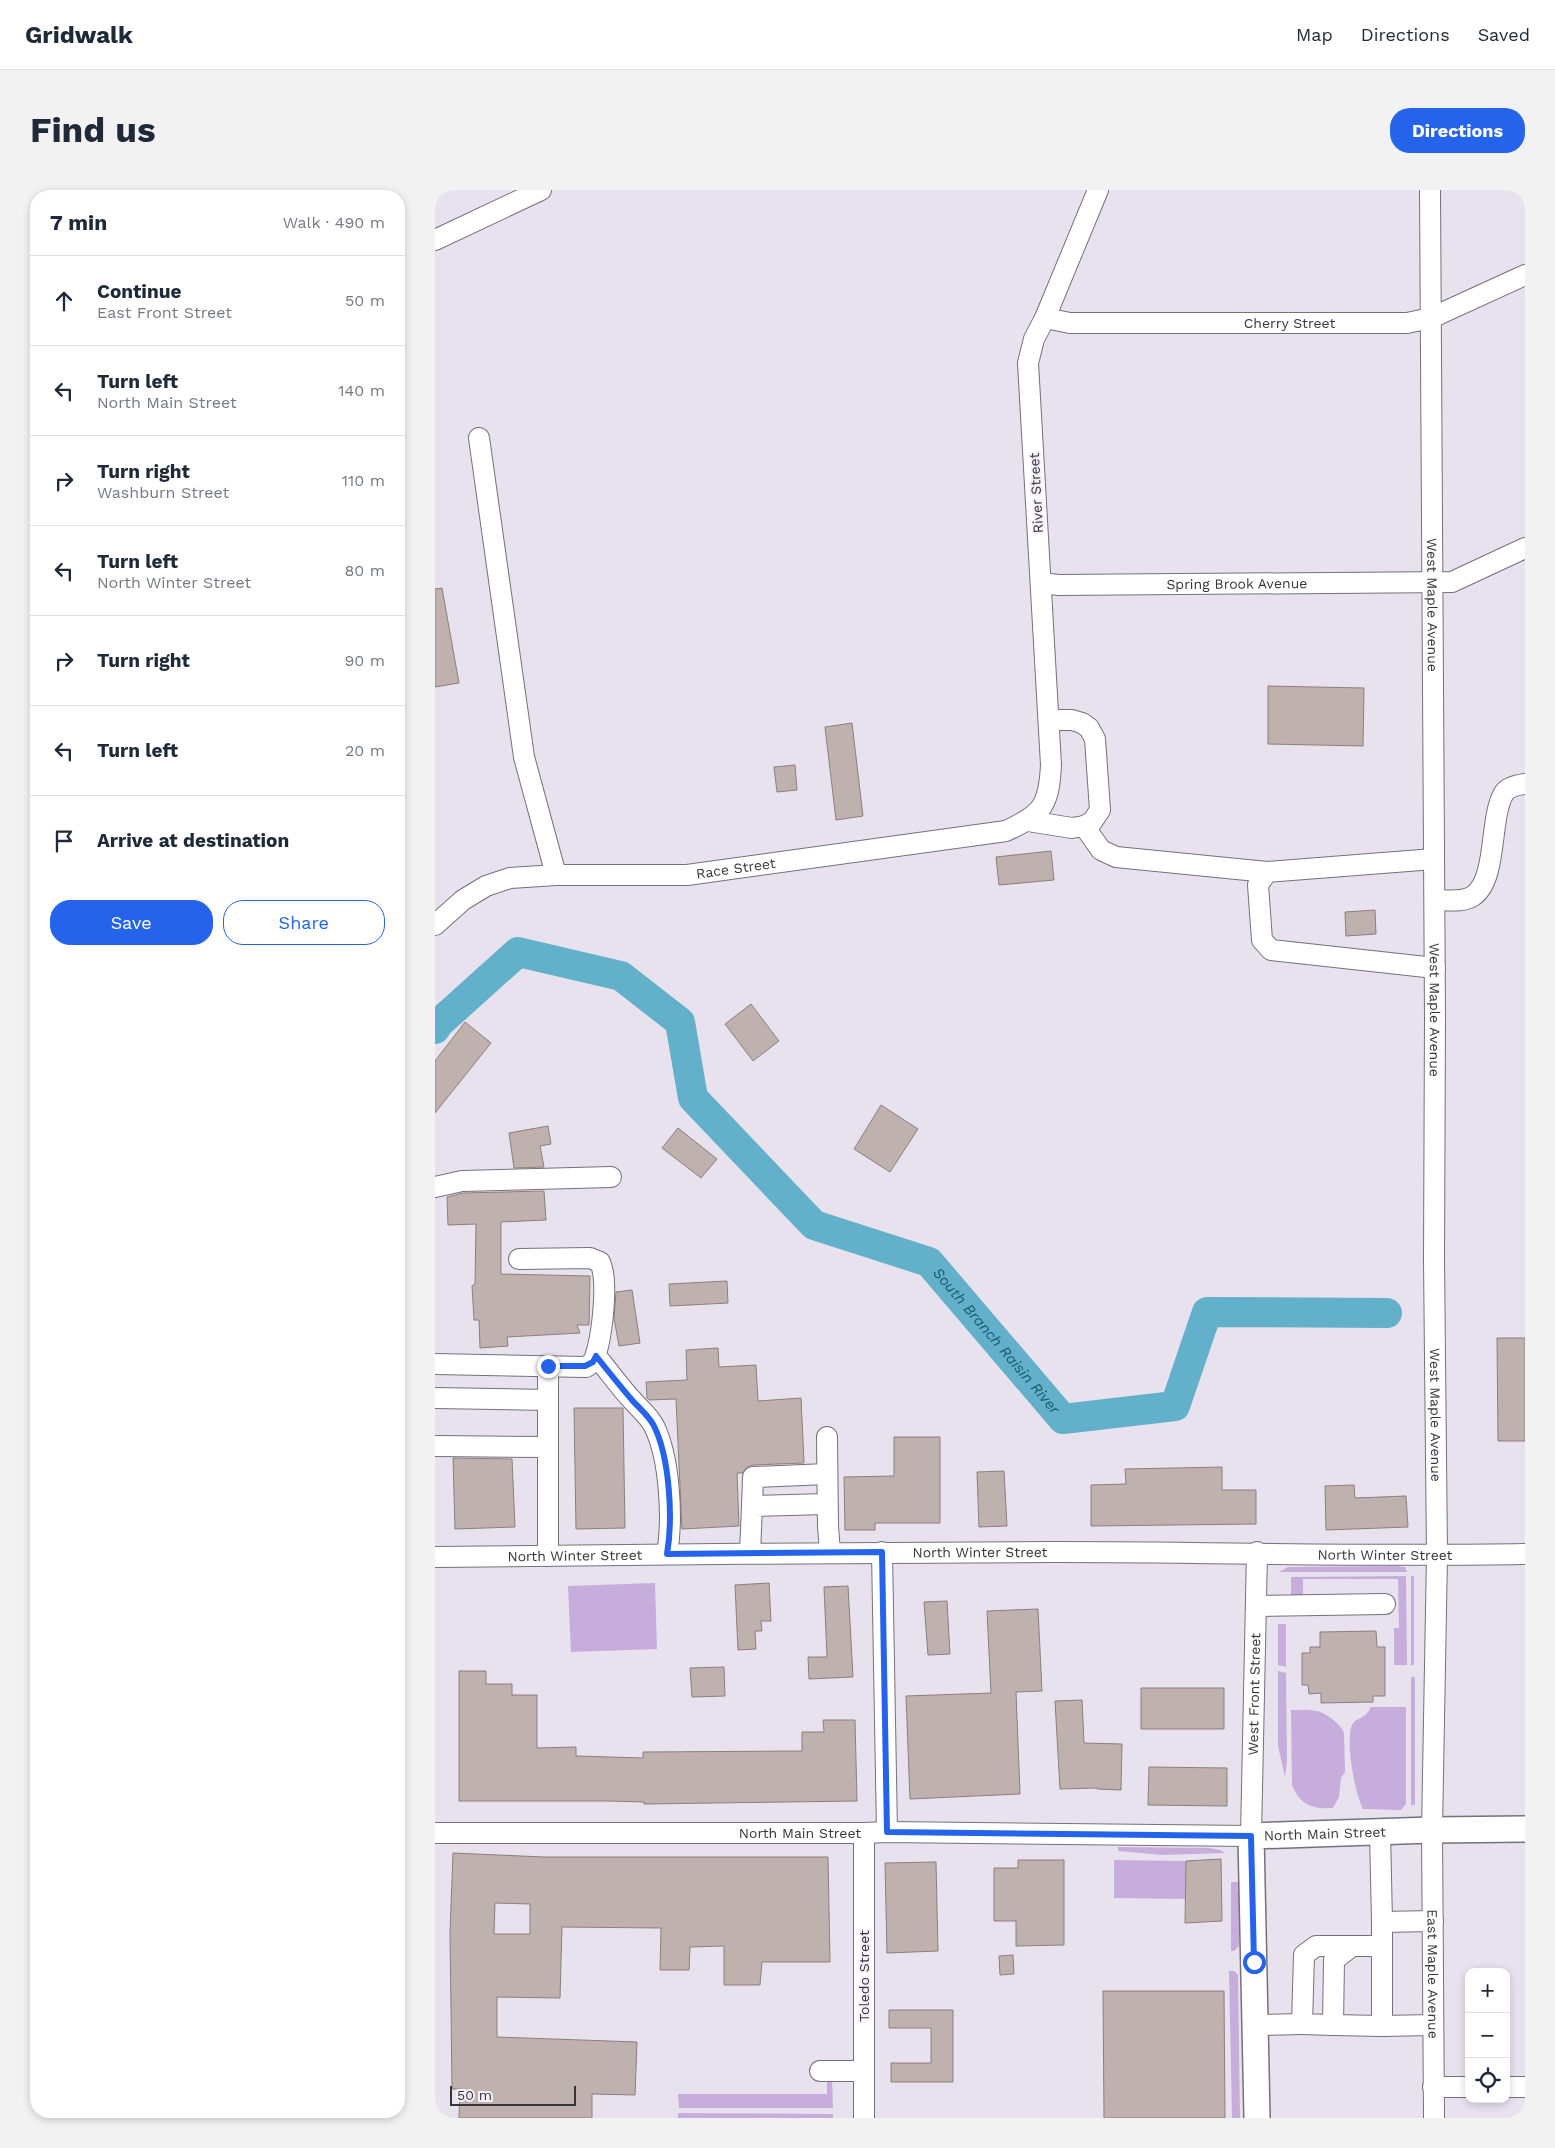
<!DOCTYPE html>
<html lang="en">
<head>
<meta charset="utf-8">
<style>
	:root { --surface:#fff; --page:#f2f2f3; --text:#1f2937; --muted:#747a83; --line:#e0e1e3; --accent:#2563eb }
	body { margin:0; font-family:"Work Sans",sans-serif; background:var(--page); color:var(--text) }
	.controls { position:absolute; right:15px; bottom:15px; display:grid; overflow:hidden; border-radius:10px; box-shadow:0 2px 8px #0003 }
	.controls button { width:45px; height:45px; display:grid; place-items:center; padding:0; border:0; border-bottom:1px solid var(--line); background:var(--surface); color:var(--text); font:25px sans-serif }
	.scale { position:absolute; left:15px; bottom:12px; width:126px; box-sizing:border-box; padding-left:5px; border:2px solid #373539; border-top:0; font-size:14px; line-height:18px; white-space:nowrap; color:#373539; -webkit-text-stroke:4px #f6f0fb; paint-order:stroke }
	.stop { position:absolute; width:15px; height:15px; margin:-11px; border:4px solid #2563eb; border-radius:50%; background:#fff }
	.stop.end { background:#2563eb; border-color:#fff; box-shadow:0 1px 5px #0008 }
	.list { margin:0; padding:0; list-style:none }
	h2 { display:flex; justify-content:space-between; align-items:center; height:65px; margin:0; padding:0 20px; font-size:21px }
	h2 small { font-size:16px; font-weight:400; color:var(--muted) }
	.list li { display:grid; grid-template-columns:32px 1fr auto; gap:15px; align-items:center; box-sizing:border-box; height:90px; padding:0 20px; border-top:1px solid var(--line) }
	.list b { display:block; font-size:19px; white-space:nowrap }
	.list p { margin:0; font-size:16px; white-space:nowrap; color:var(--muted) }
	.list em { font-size:16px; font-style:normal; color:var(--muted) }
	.actions { display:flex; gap:10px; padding:15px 20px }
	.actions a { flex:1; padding:11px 0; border:1px solid var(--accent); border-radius:20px; text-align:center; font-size:18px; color:var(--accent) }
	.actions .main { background:var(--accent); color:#fff }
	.icon { flex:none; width:28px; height:28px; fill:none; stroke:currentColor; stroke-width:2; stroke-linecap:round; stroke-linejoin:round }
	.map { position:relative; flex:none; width:1090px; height:1928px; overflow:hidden; border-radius:20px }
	header { display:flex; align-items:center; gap:30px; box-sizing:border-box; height:70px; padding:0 25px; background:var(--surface); border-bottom:1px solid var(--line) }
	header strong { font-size:24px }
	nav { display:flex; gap:28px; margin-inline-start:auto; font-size:18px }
	.intro { display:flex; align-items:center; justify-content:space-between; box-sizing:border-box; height:120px; padding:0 30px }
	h1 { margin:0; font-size:35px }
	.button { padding:12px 22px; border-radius:20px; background:var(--accent); color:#fff; font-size:18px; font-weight:700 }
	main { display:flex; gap:30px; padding:0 30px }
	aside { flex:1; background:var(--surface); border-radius:20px; box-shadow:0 2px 8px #0003 }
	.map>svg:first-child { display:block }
	.green { fill:#c6addc }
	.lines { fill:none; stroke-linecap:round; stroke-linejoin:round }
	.river { stroke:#62b0c9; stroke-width:30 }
	.building { fill:#bfb1ad; stroke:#8c7f7c; fill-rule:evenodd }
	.minor-casing { stroke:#75707a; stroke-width:22 }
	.major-casing { stroke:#75707a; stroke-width:28 }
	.minor { stroke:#fff; stroke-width:20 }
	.major { stroke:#fff; stroke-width:25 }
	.route { stroke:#2563eb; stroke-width:6 }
	.labels { text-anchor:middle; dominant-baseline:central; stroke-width:4; stroke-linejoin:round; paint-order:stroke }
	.street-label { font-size:14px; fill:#373539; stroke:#f6f0fb }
	.water-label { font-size:15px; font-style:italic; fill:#1c5b6e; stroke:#f6f0fb }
</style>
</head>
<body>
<header>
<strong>Gridwalk</strong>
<nav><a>Map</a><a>Directions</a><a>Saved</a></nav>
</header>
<div class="intro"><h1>Find us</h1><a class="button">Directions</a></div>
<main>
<aside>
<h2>7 min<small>Walk · 490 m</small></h2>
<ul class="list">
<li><svg class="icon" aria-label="ahead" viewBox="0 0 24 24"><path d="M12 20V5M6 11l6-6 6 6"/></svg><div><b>Continue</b><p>East Front Street</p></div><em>50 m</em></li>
<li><svg class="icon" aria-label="left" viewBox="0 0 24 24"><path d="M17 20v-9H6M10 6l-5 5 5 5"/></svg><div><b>Turn left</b><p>North Main Street</p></div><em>140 m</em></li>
<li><svg class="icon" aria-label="right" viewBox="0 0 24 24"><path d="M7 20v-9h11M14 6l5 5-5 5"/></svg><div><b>Turn right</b><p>Washburn Street</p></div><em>110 m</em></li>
<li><svg class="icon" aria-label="left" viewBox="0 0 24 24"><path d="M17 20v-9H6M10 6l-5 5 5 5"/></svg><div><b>Turn left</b><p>North Winter Street</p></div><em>80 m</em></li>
<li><svg class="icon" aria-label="right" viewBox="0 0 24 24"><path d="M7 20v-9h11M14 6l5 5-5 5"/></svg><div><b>Turn right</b></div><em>90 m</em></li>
<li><svg class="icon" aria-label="left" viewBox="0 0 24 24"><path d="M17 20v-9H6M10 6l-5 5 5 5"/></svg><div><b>Turn left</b></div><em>20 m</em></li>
<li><svg class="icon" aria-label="arrive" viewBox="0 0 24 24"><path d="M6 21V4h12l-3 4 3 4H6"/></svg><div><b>Arrive at destination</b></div></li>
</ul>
<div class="actions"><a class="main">Save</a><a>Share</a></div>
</aside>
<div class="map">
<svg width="1090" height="1928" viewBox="0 0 1090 1928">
	<rect width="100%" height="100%" fill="#e8e2ee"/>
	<!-- green -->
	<path class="green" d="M962 1376 970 1377 972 1382H844L853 1377Z
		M971 1386 972 1475H959V1438H964L963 1389H868V1406H856V1387Z
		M976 1386H979V1475H976Z
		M220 1393 222 1459 136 1462 133 1396Z
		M843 1434H851V1477L843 1475Z
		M843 1481 851 1483 852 1571 850 1587 843 1556Z
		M976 1487H980V1615H976Z
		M936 1517H971V1614L966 1620 928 1619C920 1604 910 1551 917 1535 920 1528 928 1529 932 1523 934 1521 935 1519 936 1517Z
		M856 1520C864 1520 873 1519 881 1521 890 1522 906 1534 909 1543L910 1582 906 1588 904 1607 898 1618C878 1620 864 1614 857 1595Z
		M683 1657 774 1658 785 1660 790 1663 728 1665 683 1661Z
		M679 1670 751 1671V1709L679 1708Z
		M796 1692H804V1756L799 1761H796Z
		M794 1781H799L803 1785 805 1928H797Z
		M392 1888H397L398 1918H244L243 1904H392Z
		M243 1923 398 1924V1928H243Z"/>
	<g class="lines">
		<!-- river -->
		<path class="river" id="s1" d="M0 839 4 833 83 762 186 786 245 832 258 908 379 1035 494 1072 628 1229 740 1216 772 1122 952 1123"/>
	</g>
	<!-- building -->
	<path class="building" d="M7 398 24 493 0 497V399Z
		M833 496 929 498 928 556 833 554Z
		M417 533 428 626 401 630 390 537Z
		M360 575 362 600 342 602 339 577Z
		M616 661 619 690 564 695 561 667Z
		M940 720 941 744 911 746 910 722Z
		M316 814 344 851 318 871 290 834Z
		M30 832 56 853 0 923V871Z
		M446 915 483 939 455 982 419 959Z
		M113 936 116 954 105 956 109 977 79 978 74 943Z
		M243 938 282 969 266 988 227 958Z
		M109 1001 111 1030 66 1032V1084L155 1086 154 1135H142L145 1143 72 1147 73 1156 45 1158 44 1130H39L37 1096 40 1094 41 1034 13 1035 12 1007 28 1003Z
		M292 1091 293 1113 235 1116 234 1094Z
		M197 1100 205 1153 184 1156 179 1128 181 1102Z
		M1062 1148H1090V1251H1063Z
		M283 1158 284 1177 321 1175 323 1211 366 1208 369 1273 318 1275 312 1277 307 1283H302L304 1336 247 1339 241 1209 214 1210 212 1208 211 1192 252 1190 251 1160Z
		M139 1218H188L190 1338 141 1339Z
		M459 1247H505V1333H440V1340H410L409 1287 459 1286Z
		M18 1268 77 1269 80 1337 20 1339Z
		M787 1277V1300H821V1334L656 1336V1295L691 1294 690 1279Z
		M569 1281 572 1336 544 1337 542 1282Z
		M919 1295 920 1308 971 1306 973 1337 891 1340 890 1296Z
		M334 1393 336 1431H326L327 1441H320L321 1459 303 1460 300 1395Z
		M413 1396 418 1487 374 1489 373 1467H392L389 1397Z
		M512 1411 515 1464 493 1465 489 1412Z
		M603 1419 607 1501 581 1502 585 1604 475 1609 471 1506 556 1503 552 1421Z
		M941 1441 942 1457H950V1506H938V1512L886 1513V1503L874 1504 873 1495H867V1463H875V1457H885V1442Z
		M289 1477 290 1506 257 1507 255 1478Z
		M24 1481H51V1494H77V1505H102V1558L141 1557V1566L208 1568V1562L367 1561V1542H389L388 1530H420L422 1611 209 1614V1612L173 1611H24Z
		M706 1498H789V1539H706Z
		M647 1510 649 1553 687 1554 686 1600 662 1599V1598L625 1599 620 1511Z
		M714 1577 792 1578V1616L713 1615Z
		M18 1663 109 1667H393L395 1772H327L325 1795H289V1756L255 1757 254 1780H225L226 1738 127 1737 125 1808 62 1807V1847L202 1852 200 1905 157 1904V1928H24L25 1899H17L15 1743ZM60 1713 95 1714V1744H59Z
		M786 1669 787 1731 750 1733 751 1671Z
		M583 1670H629V1755L581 1756V1731H559V1678H583Z
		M501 1672 503 1761 452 1763 450 1673Z
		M578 1765 579 1784 565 1785 564 1766Z
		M668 1801H789L790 1928H669Z
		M454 1820H518V1892H456V1873H496V1838H454Z"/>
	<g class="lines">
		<!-- minor casing -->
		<g class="minor-casing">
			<g id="minor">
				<path id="s2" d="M995 0 1000 827 999 1069 1002 1365 997 1640 999 1928"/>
				<path d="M0 50 106 0"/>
				<path id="s3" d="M610 128 635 133H972L996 128 1090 85"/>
				<path d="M44 248 89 567 121 685"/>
				<path id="s4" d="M606 393 624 395 1017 392 1090 358"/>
				<path d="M593 631 637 638 649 636 657 632 665 620 660 549 654 538 647 533 637 530H614"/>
				<path d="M649 636 666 660 681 667 832 682"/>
				<path d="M999 669 832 682 823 695 827 750 836 760 1000 778"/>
				<path d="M1000 710C1012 710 1027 713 1038 706 1063 689 1054 627 1069 603 1073 597 1083 595 1090 594"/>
				<path id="s5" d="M0 735 28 710 51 696 75 688 121 685H252L571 641C608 624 614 615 616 575L593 173 599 149 610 128 663 0"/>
				<path d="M0 997 27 991 176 987"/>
				<path d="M161 1166C173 1180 184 1196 197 1210 205 1219 214 1226 219 1236 235 1268 238 1330 232 1364"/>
				<path d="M0 1174 151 1177 158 1172C167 1151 174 1092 165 1072L155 1068 84 1069"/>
				<path d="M0 1208 113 1210"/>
				<path d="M392 1247 393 1336 395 1362"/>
				<path d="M0 1256 113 1257"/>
				<path d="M317 1316 318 1287 392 1284"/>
				<path d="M447 1362 452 1642"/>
				<path d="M315 1363 317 1316 392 1314"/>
				<path d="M113 1366V1176"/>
				<path id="s6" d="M0 1367C206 1365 413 1362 619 1362 776 1362 933 1367 1090 1364"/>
				<path d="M821 1416 950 1414"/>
				<path d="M945 1642 947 1732 998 1731"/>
				<path id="s7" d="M0 1643H429L452 1642 816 1646 822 1362"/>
				<path d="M947 1732V1836L998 1835"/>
				<path d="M947 1756H917L899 1770 898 1835 947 1836"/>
				<path d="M820 1835 867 1834"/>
				<path d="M898 1835 867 1834 869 1765 881 1756H917"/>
				<path d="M385 1881H429"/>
				<path d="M998 1897H1034"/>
				<path d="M1071 1897H1090"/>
				<path d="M429 1928V1643"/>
			</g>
		</g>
		<!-- major casing -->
		<g class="major-casing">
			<g id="major">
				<path id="s8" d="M822 1928 816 1646 997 1640 1090 1639"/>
			</g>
		</g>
		<!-- minor -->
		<use href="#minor" class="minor"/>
		<!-- major -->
		<use href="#major" class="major"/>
	</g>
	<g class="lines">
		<!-- route -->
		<path class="route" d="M113 1176H150L158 1172 161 1166C173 1181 185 1196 197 1210 205 1219 214 1226 219 1236 235 1268 238 1330 232 1364L447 1362 452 1642 816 1646 819 1772"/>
	</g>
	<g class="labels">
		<!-- street labels -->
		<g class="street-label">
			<text stroke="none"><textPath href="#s3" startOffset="245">Cherry Street</textPath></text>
			<text transform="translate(601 303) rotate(-93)">River Street</text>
			<text stroke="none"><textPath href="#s4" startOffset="196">Spring Brook Avenue</textPath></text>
			<text stroke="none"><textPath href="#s2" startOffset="415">West Maple Avenue</textPath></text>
			<text stroke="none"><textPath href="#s5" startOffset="316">Race Street</textPath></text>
			<text stroke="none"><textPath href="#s2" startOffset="820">West Maple Avenue</textPath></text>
			<text stroke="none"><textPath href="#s2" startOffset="1225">West Maple Avenue</textPath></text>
			<text stroke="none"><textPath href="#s6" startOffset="545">North Winter Street</textPath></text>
			<text stroke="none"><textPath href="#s6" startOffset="950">North Winter Street</textPath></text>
			<text stroke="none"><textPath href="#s6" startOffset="140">North Winter Street</textPath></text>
			<text stroke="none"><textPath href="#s7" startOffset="958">West Front Street</textPath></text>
			<text stroke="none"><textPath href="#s7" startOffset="365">North Main Street</textPath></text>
			<text stroke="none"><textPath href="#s8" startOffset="356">North Main Street</textPath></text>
			<text stroke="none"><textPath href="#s2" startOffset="1784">East Maple Avenue</textPath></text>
			<text transform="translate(429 1786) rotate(-90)">Toledo Street</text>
		</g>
		<!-- water labels -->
		<g class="water-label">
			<text stroke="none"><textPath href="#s1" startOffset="771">South Branch Raisin River</textPath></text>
		</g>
	</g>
</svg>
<div class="controls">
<button>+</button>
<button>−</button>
<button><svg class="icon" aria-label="locate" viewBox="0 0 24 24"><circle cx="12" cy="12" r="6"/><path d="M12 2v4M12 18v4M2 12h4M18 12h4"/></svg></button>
</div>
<div class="scale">50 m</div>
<div class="stop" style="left:819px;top:1772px"></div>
<div class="stop end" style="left:113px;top:1176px"></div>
</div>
</main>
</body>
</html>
